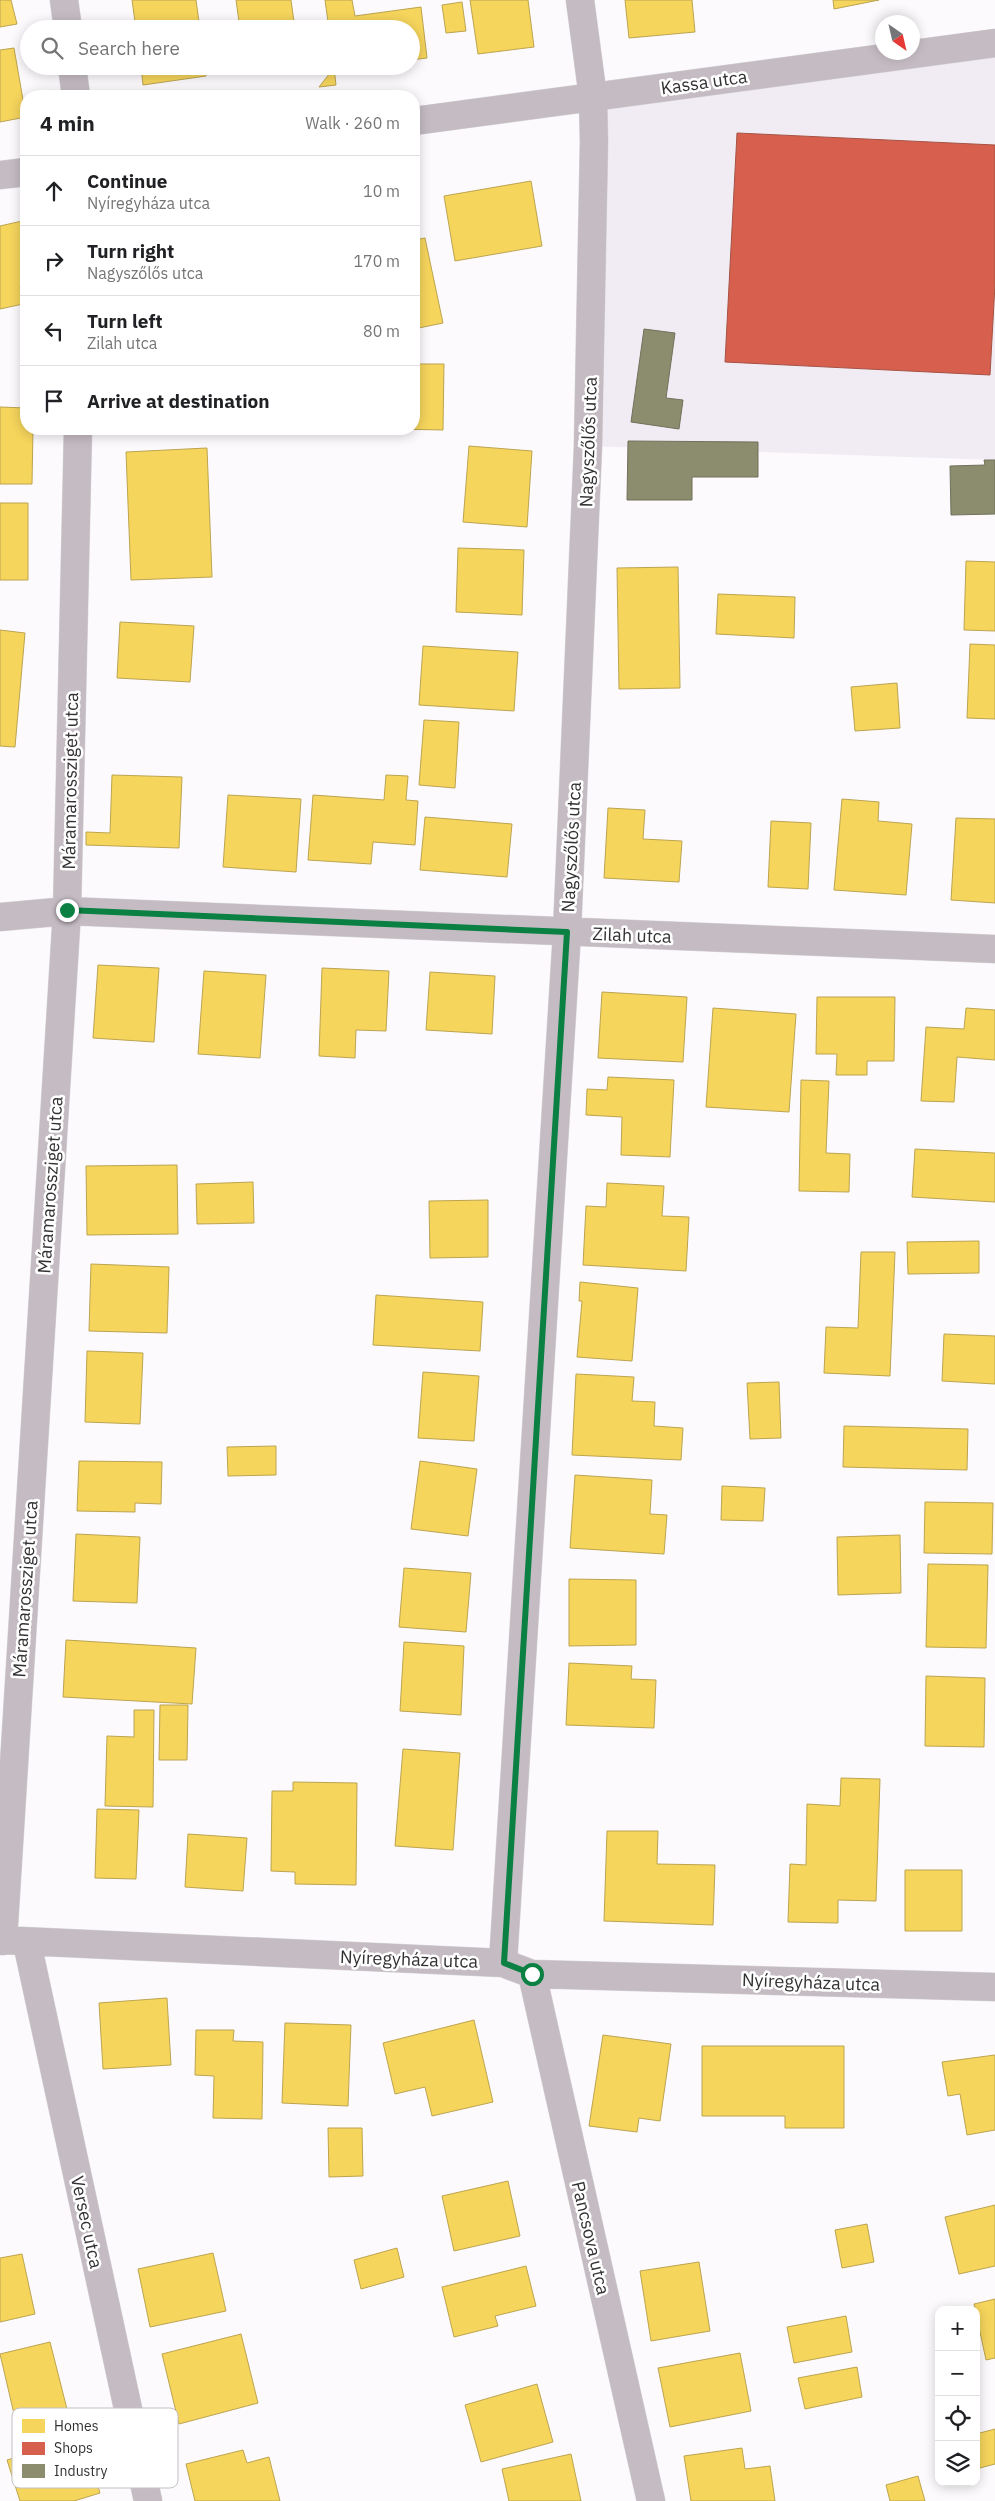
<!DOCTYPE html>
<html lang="en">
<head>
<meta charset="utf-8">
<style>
	:root { --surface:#fff; --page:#f2f2f2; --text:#202124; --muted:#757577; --line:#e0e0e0 }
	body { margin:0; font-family:"IBM Plex Sans",sans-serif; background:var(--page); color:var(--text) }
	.controls { position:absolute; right:15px; bottom:15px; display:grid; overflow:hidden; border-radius:10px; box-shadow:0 2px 12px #0003 }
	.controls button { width:45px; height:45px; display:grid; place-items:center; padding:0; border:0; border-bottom:1px solid var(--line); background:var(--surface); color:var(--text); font:25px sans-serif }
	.compass { position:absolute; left:875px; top:15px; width:45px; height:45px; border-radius:50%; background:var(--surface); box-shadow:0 2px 12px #0003; rotate:146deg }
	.stop { position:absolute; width:15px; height:15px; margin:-11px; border:4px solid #0b8043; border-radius:50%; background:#fff }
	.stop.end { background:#0b8043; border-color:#fff; box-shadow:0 1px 5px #0008 }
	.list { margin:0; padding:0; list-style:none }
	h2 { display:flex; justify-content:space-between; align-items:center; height:65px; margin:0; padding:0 20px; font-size:21px }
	h2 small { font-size:16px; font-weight:400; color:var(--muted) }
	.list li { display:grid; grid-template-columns:32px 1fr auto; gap:15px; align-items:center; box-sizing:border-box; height:70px; padding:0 20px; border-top:1px solid var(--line) }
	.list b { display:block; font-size:19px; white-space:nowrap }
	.list p { margin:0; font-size:16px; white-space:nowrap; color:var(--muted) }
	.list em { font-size:16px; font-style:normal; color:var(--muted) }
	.icon { flex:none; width:28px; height:28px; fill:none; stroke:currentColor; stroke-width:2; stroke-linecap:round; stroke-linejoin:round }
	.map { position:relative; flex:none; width:995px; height:2501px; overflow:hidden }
	.search { position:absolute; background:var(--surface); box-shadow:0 2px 12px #0003; left:20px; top:20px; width:400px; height:55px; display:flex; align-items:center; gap:12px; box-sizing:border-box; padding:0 18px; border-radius:28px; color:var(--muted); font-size:19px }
	.panel { position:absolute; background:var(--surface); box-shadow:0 2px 12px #0003; left:20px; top:90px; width:400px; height:345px; border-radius:20px }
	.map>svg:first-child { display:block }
	.built { fill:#f1ecf4 }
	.homes { fill:#f6d55c; stroke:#bca450 }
	.shops { fill:#d6604d; stroke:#a55245 }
	.industry { fill:#8c8c6e; stroke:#71715c }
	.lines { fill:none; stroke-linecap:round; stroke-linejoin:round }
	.minor-casing { stroke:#d8d7d8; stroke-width:29 }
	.minor { stroke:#c5bcc3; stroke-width:28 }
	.route { stroke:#0b8043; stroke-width:6 }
	.labels { text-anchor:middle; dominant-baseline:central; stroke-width:5; stroke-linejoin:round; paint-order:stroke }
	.street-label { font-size:18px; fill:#333133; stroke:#fff }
	.key { fill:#fff; stroke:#c2c1c2; stroke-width:1 }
	.key-label { font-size:14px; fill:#333133 }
</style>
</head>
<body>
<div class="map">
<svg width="995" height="2501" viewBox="0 0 995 2501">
	<rect width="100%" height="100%" fill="#fcfafd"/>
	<!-- built -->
	<path class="built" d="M995 43V460L588 446 593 97Z"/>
	<!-- homes -->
	<path class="homes" d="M0 0H11L17 24 0 27Z
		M132 0H196L200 29H136Z
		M236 0H291L295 29H240Z
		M325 0H352L355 16 421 7 427 58 411 60V29H329Z
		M470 0H528L534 47 478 54Z
		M625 0H692L695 32 629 38Z
		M833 0H879L834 9Z
		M462 2 466 31 446 33 442 5Z
		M14 48 26 117 0 122V50Z
		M141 66H205L206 76 143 85Z
		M334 66H368L335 71Z
		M334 68 336 85 319 87Z
		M531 181 542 246 455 261 444 196Z
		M22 221 26 239V285L20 287 23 304 0 309V226Z
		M425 238 443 323 414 329V240Z
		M414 364H444L443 430 393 429H414Z
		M0 407 26 408V429H33L32 484H0Z
		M469 446 532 451 527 527 463 522Z
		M207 448 212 577 131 580 126 452Z
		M0 503H28V580H0Z
		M458 548 524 550 522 615 456 612Z
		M966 561 995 562V631L964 630Z
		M678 567 680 688 619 689 617 568Z
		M718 594 795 597 794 638 716 634Z
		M120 622 194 626 190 682 117 678Z
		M0 630 25 633 15 747 0 746Z
		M970 644 995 645V719L967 718Z
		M423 646 518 652 514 711 419 705Z
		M897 683 900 728 855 731 851 687Z
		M424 720 459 722 455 788 419 785Z
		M112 775 182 777 179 848 86 845V832L110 833Z
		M386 775 408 776 406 800 418 801 415 845 373 842 371 864 308 860 313 795 384 800Z
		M228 795 301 799 296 872 223 867Z
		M842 799 879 802 878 821 912 824 906 895 834 890Z
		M608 808 645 810 643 839 682 841 679 882 604 878Z
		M425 817 512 824 507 877 420 870Z
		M956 818 995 819V903L951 900Z
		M771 821 811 823 808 889 768 887Z
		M98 965 159 968 154 1042 93 1038Z
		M322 968 389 971 386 1031 356 1030 355 1058 319 1056Z
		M204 971 266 975 260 1058 198 1054Z
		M430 972 495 976 492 1034 426 1030Z
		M602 992 687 997 683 1062 598 1058Z
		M817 997H895L894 1061H867V1075H836L837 1054H816Z
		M713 1008 796 1014 789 1112 706 1107Z
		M966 1008 995 1010V1060L957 1057 954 1102 921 1101 926 1027 964 1029Z
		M608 1077 674 1080 670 1157 621 1155 622 1117 586 1115 587 1089 607 1090Z
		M801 1080 829 1081 826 1153 850 1154 849 1192 799 1191Z
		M915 1149 995 1153V1202L912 1197Z
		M177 1165 178 1234 87 1235 86 1166Z
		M253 1182 254 1223 197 1224 196 1184Z
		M607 1183 664 1186 662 1216 689 1217 686 1271 583 1265 586 1206 606 1207Z
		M488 1200V1257L430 1258 429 1201Z
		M979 1241V1273L908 1274 907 1242Z
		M861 1252H895L890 1376 824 1373 826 1327 858 1328Z
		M91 1264 169 1267 167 1333 89 1331Z
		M580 1282 638 1288 632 1361 577 1357 582 1301H579Z
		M376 1295 483 1302 480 1351 373 1345Z
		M944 1334 995 1336V1384L942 1381Z
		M87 1351 143 1353 140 1424 85 1422Z
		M423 1372 479 1376 474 1441 418 1438Z
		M576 1374 634 1377 632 1401 655 1402 654 1426 683 1428 681 1460 572 1455Z
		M779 1382 781 1438 750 1439 747 1383Z
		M844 1426 968 1429 967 1470 843 1467Z
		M276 1446V1475L228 1476 227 1447Z
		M79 1461 162 1462 161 1504 135 1503V1512L77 1511Z
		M420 1461 477 1469 468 1536 411 1529Z
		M575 1475 652 1480 650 1514 667 1515 664 1554 570 1548Z
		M722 1486 765 1488 763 1521 721 1520Z
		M925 1502 993 1503 992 1554 924 1553Z
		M76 1534 140 1537 137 1603 73 1601Z
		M900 1535 901 1593 838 1595 837 1537Z
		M928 1564 988 1565 986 1648 926 1647Z
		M404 1568 471 1573 466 1632 399 1627Z
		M569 1579 636 1580V1645L569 1646Z
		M66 1640 196 1648 192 1704 63 1697Z
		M404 1642 464 1646 461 1715 400 1711Z
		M569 1663 632 1666 631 1679 656 1680 654 1728 566 1725Z
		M926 1676 985 1678 984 1747 925 1746Z
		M160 1705H188L187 1760H159Z
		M134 1710H154L153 1807 105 1806 107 1736 134 1737Z
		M403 1749 460 1753 453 1850 395 1846Z
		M841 1778 880 1779 876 1901 838 1900V1923L788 1922 790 1864 806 1865 807 1804 840 1806Z
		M293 1782 357 1783 356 1885 295 1884V1872L271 1871 272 1791H293Z
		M97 1809 139 1810 136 1879 95 1878Z
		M607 1831H658L657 1864 715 1865 713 1925 604 1921Z
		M188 1834 247 1838 243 1891 185 1887Z
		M905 1870H962V1931H905Z
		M167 1998 171 2065 103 2069 99 2003Z
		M474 2020 493 2102 432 2116 425 2087 395 2094 383 2043Z
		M285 2023 351 2025 348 2106 282 2103Z
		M196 2030H234L233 2041 263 2042 262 2119 213 2118 214 2076 195 2075Z
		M603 2035 671 2044 660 2121 639 2118 637 2132 589 2126Z
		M702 2046H844V2128H785V2116H702Z
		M995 2055V2130L967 2135 960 2094 948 2096 942 2062Z
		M328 2128H362L363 2176 329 2177Z
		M508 2181 520 2236 454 2251 442 2196Z
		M995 2205V2266L959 2274 945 2217Z
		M867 2224 874 2262 842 2268 835 2230Z
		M397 2248 404 2277 361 2289 354 2260Z
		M213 2253 226 2311 150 2327 138 2269Z
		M22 2254 35 2314 0 2322V2258Z
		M699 2262 710 2331 651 2341 640 2271Z
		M526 2266 536 2306 495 2316 498 2326 454 2337 442 2287Z
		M995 2299V2358L986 2360 974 2304Z
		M846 2316 852 2352 794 2363 787 2327Z
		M241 2334 258 2403 179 2424 162 2354Z
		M50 2342 69 2417 18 2431 0 2354Z
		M740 2353 751 2411 670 2427 658 2368Z
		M857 2367 862 2397 805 2409 798 2378Z
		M537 2384 553 2442 481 2462 465 2405Z
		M995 2429V2464L976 2469V2434Z
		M83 2437 100 2493 74 2501H20L7 2460Z
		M742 2448 745 2469 770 2466 775 2501H691L684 2456Z
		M243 2450 247 2463 269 2457 280 2501H195L186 2464Z
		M571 2454 581 2501H509L502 2469Z
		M918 2476 925 2501H890L886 2485Z"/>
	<!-- shops -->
	<path class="shops" d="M737 133 995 145V284L990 375 725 362Z"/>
	<!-- industry -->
	<path class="industry" d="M644 329 675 333 666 398 683 400 679 429 631 422Z
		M628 441 758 442V477H692V500H627Z
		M984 460H995V514L951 515 950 466 985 465Z"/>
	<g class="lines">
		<!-- minor casing -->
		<g class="minor-casing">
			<path id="minor" d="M64 0 68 29
				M72 66 76 96
				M414 121 995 43
				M0 175 26 172
				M0 917 67 911 995 949
				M0 1940 503 1963 532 1974 995 1987
				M3 1941 67 911 78 429
				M27 1943 148 2501
				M503 1963 567 932 588 446 594 142 593 97 580 0
				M532 1974 651 2501"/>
		</g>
		<!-- minor -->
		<use href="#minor" class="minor"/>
	</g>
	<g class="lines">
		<!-- route -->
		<path class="route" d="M67 910 567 932 504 1963 532 1974"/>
	</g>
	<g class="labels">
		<!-- street labels -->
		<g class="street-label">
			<text transform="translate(704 82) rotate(-8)">Kassa utca</text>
			<text transform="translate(588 442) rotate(-88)">Nagyszőlős utca</text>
			<text transform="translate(70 781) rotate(-89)">Máramarossziget utca</text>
			<text transform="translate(571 847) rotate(-87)">Nagyszőlős utca</text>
			<text transform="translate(632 935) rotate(2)">Zilah utca</text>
			<text transform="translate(50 1185) rotate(-86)">Máramarossziget utca</text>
			<text transform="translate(25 1589) rotate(-86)">Máramarossziget utca</text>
			<text transform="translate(409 1959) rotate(2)">Nyíregyháza utca</text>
			<text transform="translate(811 1982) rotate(2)">Nyíregyháza utca</text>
			<text transform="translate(87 2222) rotate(78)">Versec utca</text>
			<text transform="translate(591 2238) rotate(77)">Pancsova utca</text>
		</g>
	</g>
	<!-- legend -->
	<rect x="12" y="2408" width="166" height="80" rx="8" class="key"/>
	<rect x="22" y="2419" width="23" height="14" fill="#f6d55c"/>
	<rect x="22" y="2442" width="23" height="13" fill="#d6604d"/>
	<rect x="22" y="2464" width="23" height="14" fill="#8c8c6e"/>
	<g class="key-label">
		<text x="54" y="2431">Homes</text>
		<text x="54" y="2453">Shops</text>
		<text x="54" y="2476">Industry</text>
	</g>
</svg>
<div class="controls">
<button>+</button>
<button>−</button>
<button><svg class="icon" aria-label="locate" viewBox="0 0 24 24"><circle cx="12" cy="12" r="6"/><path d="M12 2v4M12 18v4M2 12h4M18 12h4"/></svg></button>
<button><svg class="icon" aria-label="layers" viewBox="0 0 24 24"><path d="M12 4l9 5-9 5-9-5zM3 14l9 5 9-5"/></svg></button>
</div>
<svg class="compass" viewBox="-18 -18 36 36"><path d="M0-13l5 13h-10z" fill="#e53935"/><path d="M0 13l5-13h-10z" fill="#757577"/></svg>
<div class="stop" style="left:532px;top:1974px"></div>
<div class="stop end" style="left:67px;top:910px"></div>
<div class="search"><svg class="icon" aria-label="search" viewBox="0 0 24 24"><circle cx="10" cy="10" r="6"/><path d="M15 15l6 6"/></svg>Search here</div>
<section class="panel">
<h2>4 min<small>Walk · 260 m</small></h2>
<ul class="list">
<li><svg class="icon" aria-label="ahead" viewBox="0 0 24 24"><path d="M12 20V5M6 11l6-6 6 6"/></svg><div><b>Continue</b><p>Nyíregyháza utca</p></div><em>10 m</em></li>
<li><svg class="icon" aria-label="right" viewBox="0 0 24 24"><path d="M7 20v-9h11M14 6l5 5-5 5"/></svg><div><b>Turn right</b><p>Nagyszőlős utca</p></div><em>170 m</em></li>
<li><svg class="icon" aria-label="left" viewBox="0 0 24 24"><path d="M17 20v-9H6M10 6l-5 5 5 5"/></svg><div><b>Turn left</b><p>Zilah utca</p></div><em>80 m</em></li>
<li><svg class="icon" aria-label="arrive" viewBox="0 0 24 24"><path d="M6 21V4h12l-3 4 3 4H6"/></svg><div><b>Arrive at destination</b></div></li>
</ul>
</section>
</div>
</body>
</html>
